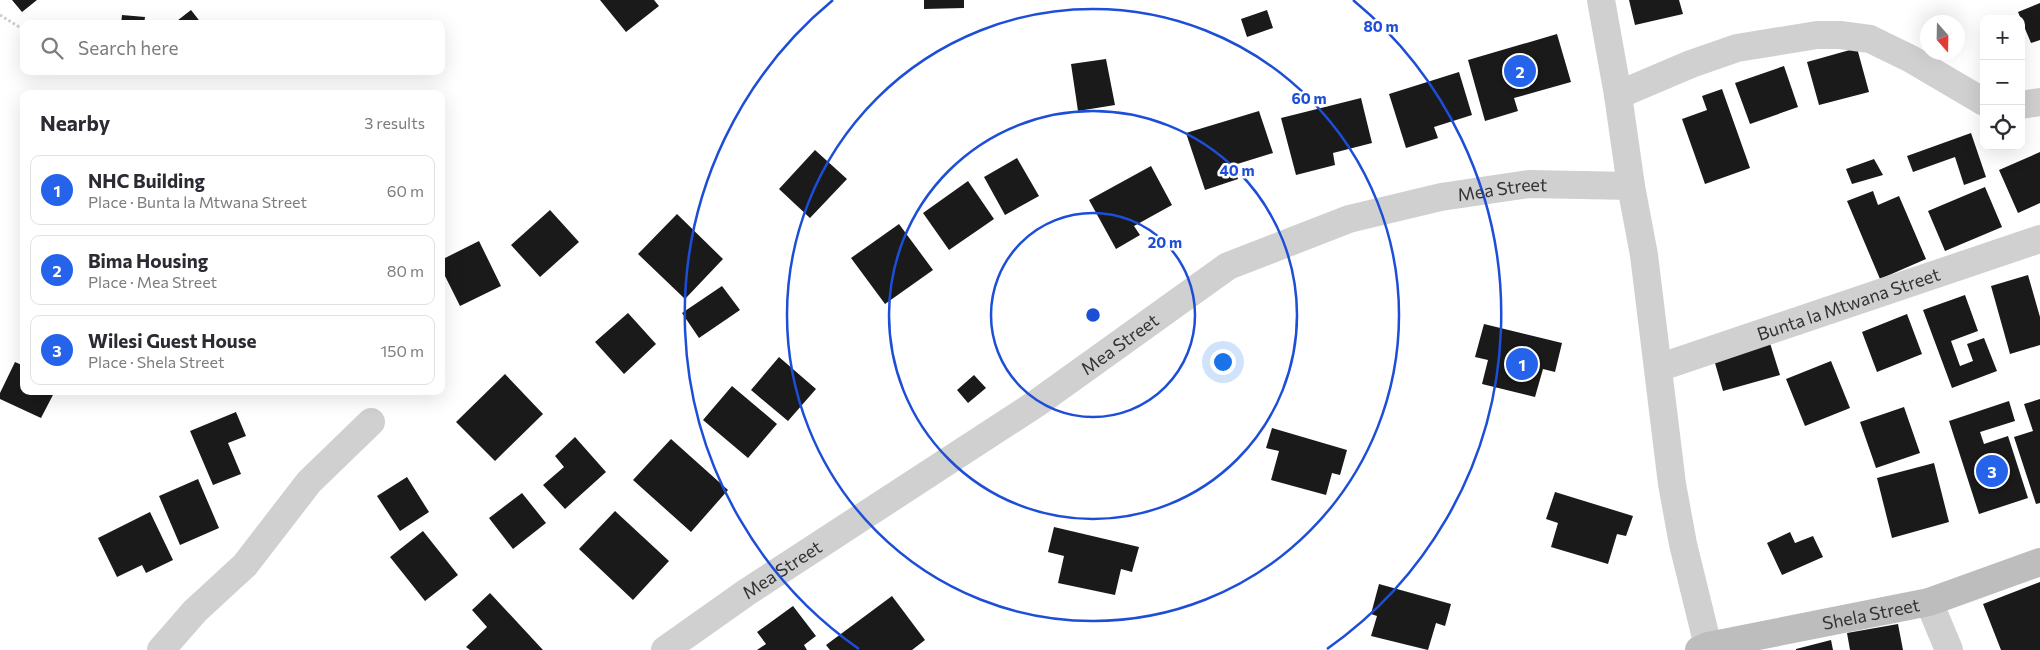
<!DOCTYPE html>
<html lang="en">
<head>
<meta charset="utf-8">
<style>
	:root { --surface:#fff; --page:#f7f7f7; --text:#2b2b33; --muted:#7c7c81; --line:#e1e1e2; --accent:#2563eb }
	body { margin:0; font-family:Commissioner,sans-serif; background:var(--page); color:var(--text) }
	.controls { position:absolute; right:15px; top:15px; display:grid; overflow:hidden; border-radius:10px; box-shadow:0 5px 20px #0002 }
	.controls button { width:45px; height:45px; display:grid; place-items:center; padding:0; border:0; border-bottom:1px solid var(--line); background:var(--surface); color:var(--text); font:25px sans-serif }
	.compass { position:absolute; left:1920px; top:15px; width:45px; height:45px; border-radius:50%; background:var(--surface); box-shadow:0 5px 20px #0002; rotate:160deg }
	.you { position:absolute; left:1222px; top:361px; width:18px; height:18px; margin:-12px; border:4px solid #fff; border-radius:50%; background:#1a73e8; box-shadow:0 0 0 8px #1a73e833 }
	.badge { display:grid; place-items:center; width:32px; height:32px; border-radius:50%; background:var(--accent); color:#fff; font-size:16px; font-weight:700 }
	.pin { position:absolute; translate:-50% -50%; border:2px solid #fff; box-shadow:0 1px 5px #0006 }
	.list { margin:0; padding:0; list-style:none }
	h2 { display:flex; justify-content:space-between; align-items:center; height:65px; margin:0; padding:0 20px; font-size:21px }
	h2 small { font-size:16px; font-weight:400; color:var(--muted) }
	.list li { display:grid; grid-template-columns:32px 1fr auto; gap:15px; align-items:center; box-sizing:border-box; height:70px; margin:0 10px 10px; padding:0 10px; border:1px solid var(--line); border-radius:10px }
	.list b { display:block; font-size:19px; white-space:nowrap }
	.list p { margin:0; font-size:16px; white-space:nowrap; color:var(--muted) }
	.list em { font-size:16px; font-style:normal; color:var(--muted) }
	.icon { flex:none; width:28px; height:28px; fill:none; stroke:currentColor; stroke-width:2; stroke-linecap:round; stroke-linejoin:round }
	.map { position:relative; flex:none; width:2040px; height:650px; overflow:hidden }
	.search { position:absolute; background:var(--surface); box-shadow:0 5px 20px #0002; left:20px; top:20px; width:425px; height:55px; display:flex; align-items:center; gap:12px; box-sizing:border-box; padding:0 18px; border-radius:10px; color:var(--muted); font-size:19px }
	.panel { position:absolute; background:var(--surface); box-shadow:0 5px 20px #0002; left:20px; top:90px; width:425px; height:305px; border-radius:10px }
	.map>svg:first-child { display:block }
	.building { fill:#1a1a1a }
	.lines { fill:none; stroke-linecap:round; stroke-linejoin:round }
	.path { stroke:#cdcdcd; stroke-width:3; stroke-dasharray:2.5 2.5; stroke-linecap:butt }
	.minor { stroke:#d0d0d0; stroke-width:28 }
	.secondary { stroke:#bdbdbd; stroke-width:28 }
	.ring { fill:none; stroke:#1d4ed8; stroke-width:2.5 }
	.labels { text-anchor:middle; dominant-baseline:central; stroke-width:5; stroke-linejoin:round; paint-order:stroke }
	.street-label { font-size:18px; fill:#333; stroke:#fff }
	.centre { fill:#1d4ed8; stroke:#fff; stroke-width:2.5 }
	.ring-label { font-size:15px; text-anchor:middle; font-weight:bold; fill:#1d4ed8; stroke:#fff; stroke-width:5; stroke-linejoin:round; paint-order:stroke }
</style>
</head>
<body>
<div class="map">
<svg width="2040" height="650" viewBox="0 0 2040 650">
	<rect width="100%" height="100%" fill="#fff"/>
	<!-- building -->
	<path class="building" d="M12 0H37L22 12Z
		M600 0H654L659 6 626 32Z
		M924 0H964V8L924 9Z
		M1629 0H1679L1683 14 1635 25Z
		M2040 3V40L2031 43 2018 12Z
		M191 10 202 24H173Z
		M1267 10 1273 28 1247 37 1241 19Z
		M122 15 145 17 144 24H121Z
		M1557 34 1571 82 1514 98 1518 111 1485 121 1468 60Z
		M1857 48 1869 92 1819 105 1807 62Z
		M1106 59 1115 105 1078 111 1071 64Z
		M1784 66 1798 107 1750 124 1735 83Z
		M1459 72 1472 115 1434 127 1438 138 1406 148 1389 94Z
		M1722 89 1750 168 1705 184 1682 119 1707 110 1702 96Z
		M1361 98 1372 143 1333 153 1335 165 1296 175 1281 118Z
		M1259 111 1273 153 1234 165 1238 179 1205 190 1186 133Z
		M1971 133 1986 177 1964 185 1955 157 1913 172 1907 156Z
		M815 150 847 179 810 218 779 189Z
		M2040 152V203L2018 213 1999 170Z
		M1017 158 1039 196 1005 215 984 177Z
		M1874 159 1883 175 1852 184 1846 169Z
		M1151 166 1172 205 1134 226 1140 235 1116 249 1089 200Z
		M968 181 994 219 949 250 923 213Z
		M1985 187 2002 227 1945 251 1928 211Z
		M1873 191 1878 205 1899 196 1926 259 1880 279 1847 201Z
		M550 210 579 242 540 277 511 245Z
		M677 214 723 259 685 299 638 254Z
		M899 224 933 270 885 304 851 258Z
		M479 241 501 286 460 306 441 268V260Z
		M2028 275 2040 317V345L2010 354 1991 286Z
		M722 286 740 310 699 338 682 313Z
		M1965 295 1978 331 1951 341 1960 366 1973 361 1967 344 1984 338 1997 371 1952 388 1923 310Z
		M628 313 656 344 624 374 595 342Z
		M1907 314 1922 354 1877 372 1862 332Z
		M1484 324 1562 343 1555 372 1543 369 1535 397 1482 384 1488 360 1475 357Z
		M1769 340 1780 375 1723 391 1713 356Z
		M779 357 816 389 788 421 751 390Z
		M1831 361 1850 408 1805 426 1786 379Z
		M15 362 24 366V391H55L41 418 0 399V393Z
		M505 374 543 414 495 461 456 422Z
		M974 375 986 388 968 403 957 390Z
		M732 386 777 424 748 458 703 420Z
		M2040 399V503L2036 504 2014 437 2033 431 2024 404Z
		M2009 401 2015 421 1980 432 1984 444 2008 436 2028 498 1979 514 1949 421Z
		M1904 407 1920 453 1876 468 1860 422Z
		M236 412 246 436 228 443 241 474 213 485 190 431Z
		M1272 428 1347 450 1340 475 1332 473 1326 495 1271 480 1279 451 1266 448Z
		M575 437 606 472 565 509 543 485 564 467 555 456Z
		M671 439 728 490 691 532 633 480Z
		M1934 463 1949 522 1892 538 1877 478Z
		M407 477 429 512 400 531 377 496Z
		M198 479 219 528 180 545 159 496Z
		M1555 492 1633 516 1626 536 1617 534 1608 564 1551 547 1558 523 1546 519Z
		M522 493 546 523 513 549 489 518Z
		M615 511 669 561 633 600 579 549Z
		M150 512 173 560 146 573 142 565 117 577 98 538Z
		M1054 527 1139 547 1132 572 1121 569 1115 595 1058 583 1064 556 1048 552Z
		M423 531 458 575 425 601 390 557Z
		M1790 532 1795 543 1813 536 1823 557 1782 575 1767 543Z
		M2040 582V650H2001L1983 604Z
		M1379 584 1451 604 1445 626 1436 623 1428 650 1371 636 1377 616 1371 614Z
		M490 593 543 650H470L466 647 487 627 472 610Z
		M892 596 925 640 912 650H830L826 645Z
		M793 606 816 636 804 645 807 650H757L766 644 757 632Z
		M1898 624 1903 650H1850L1847 633Z
		M1831 640 1833 650H1796V649Z"/>
	<g class="lines">
		<!-- path -->
		<path class="path" d="M0 15 24 30
			M87 71 88 72"/>
		<!-- minor -->
		<g class="minor">
			<path d="M1601 0 1618 95 1631 186 1644 255 1672 484 1683 544 1708 646"/>
			<path d="M1618 95 1691 64 1737 48 1817 35H1840L1870 39 1911 59 1984 102"/>
			<path d="M2021 105 2040 102"/>
			<path id="s1" d="M1658 368 2040 239"/>
			<path d="M1929 602 1949 650"/>
			<path d="M161 650 195 611 245 565 309 482 371 422"/>
			<path id="s2" d="M665 650 747 592 1037 403 1228 266 1349 219 1441 197 1529 184 1631 186"/>
		</g>
		<!-- secondary -->
		<path class="secondary" id="s3" d="M1699 650 1708 646 1929 602 2040 562"/>
	</g>
	<!-- distance rings -->
	<g class="ring">
		<circle cx="1093" cy="315" r="102"/>
		<circle cx="1093" cy="315" r="204"/>
		<circle cx="1093" cy="315" r="306"/>
		<path d="M859 649A408 408 0 0 1 833 0M1353 0A408 408 0 0 1 1327 649"/>
	</g>
	<g class="labels">
		<!-- street labels -->
		<g class="street-label">
			<text stroke="none"><textPath href="#s2" startOffset="968">Mea Street</textPath></text>
			<text stroke="none"><textPath href="#s1" startOffset="201">Bunta la Mtwana Street</textPath></text>
			<text stroke="none"><textPath href="#s2" startOffset="548">Mea Street</textPath></text>
			<text stroke="none"><textPath href="#s2" startOffset="142">Mea Street</textPath></text>
			<text stroke="none"><textPath href="#s3" startOffset="176">Shela Street</textPath></text>
		</g>
	</g>
	<circle cx="1093" cy="315" r="8" class="centre"/>
	<g class="ring-label">
		<text x="1381" y="32">80 m</text>
		<text x="1309" y="104">60 m</text>
		<text x="1237" y="176">40 m</text>
		<text x="1165" y="248">20 m</text>
	</g>
</svg>
<div class="controls">
<button>+</button>
<button>−</button>
<button><svg class="icon" aria-label="locate" viewBox="0 0 24 24"><circle cx="12" cy="12" r="6"/><path d="M12 2v4M12 18v4M2 12h4M18 12h4"/></svg></button>
</div>
<svg class="compass" viewBox="-18 -18 36 36"><path d="M0-13l5 13h-10z" fill="#e53935"/><path d="M0 13l5-13h-10z" fill="#7c7c81"/></svg>
<div class="you"></div>
<div class="pin badge" style="left:1522px;top:364px">1</div>
<div class="pin badge" style="left:1520px;top:71px">2</div>
<div class="pin badge" style="left:1992px;top:471px">3</div>
<div class="search"><svg class="icon" aria-label="search" viewBox="0 0 24 24"><circle cx="10" cy="10" r="6"/><path d="M15 15l6 6"/></svg>Search here</div>
<section class="panel">
<h2>Nearby<small>3 results</small></h2>
<ul class="list">
<li><span class="badge">1</span><div><b>NHC Building</b><p>Place · Bunta la Mtwana Street</p></div><em>60 m</em></li>
<li><span class="badge">2</span><div><b>Bima Housing</b><p>Place · Mea Street</p></div><em>80 m</em></li>
<li><span class="badge">3</span><div><b>Wilesi Guest House</b><p>Place · Shela Street</p></div><em>150 m</em></li>
</ul>
</section>
</div>
</body>
</html>
